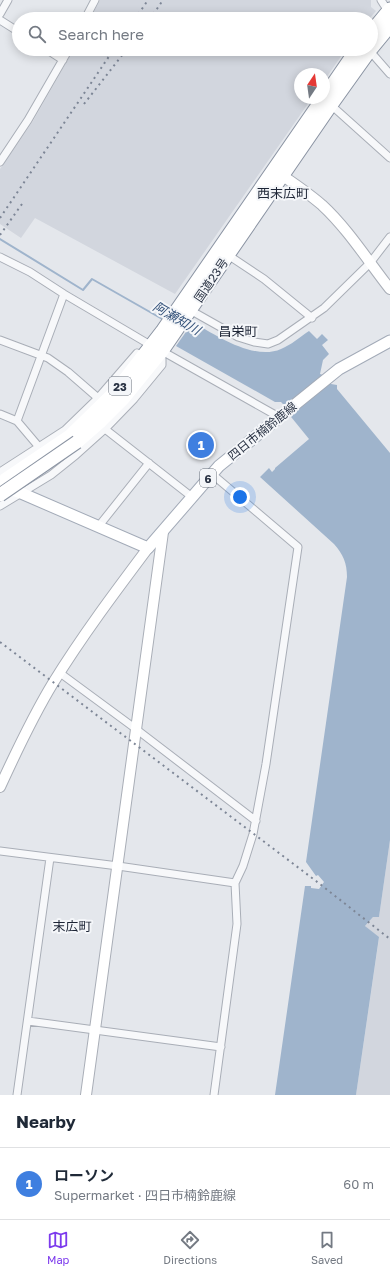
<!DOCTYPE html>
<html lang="en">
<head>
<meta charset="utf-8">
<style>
	:root { --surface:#fff; --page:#f6f6f7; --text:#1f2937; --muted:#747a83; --line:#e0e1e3; --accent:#7c3aed }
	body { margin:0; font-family:"Golos Text","Noto Sans JP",sans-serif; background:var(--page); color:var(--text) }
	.compass { position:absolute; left:294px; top:68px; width:36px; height:36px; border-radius:50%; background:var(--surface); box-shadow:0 2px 10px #0003; rotate:13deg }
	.you { position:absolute; left:240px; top:497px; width:14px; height:14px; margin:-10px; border:3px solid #fff; border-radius:50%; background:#1a73e8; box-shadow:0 0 0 6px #1a73e833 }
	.badge { display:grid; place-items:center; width:26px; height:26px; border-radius:50%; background:var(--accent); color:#fff; font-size:13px; font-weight:700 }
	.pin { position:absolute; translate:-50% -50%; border:2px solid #fff; box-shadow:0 1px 4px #0006 }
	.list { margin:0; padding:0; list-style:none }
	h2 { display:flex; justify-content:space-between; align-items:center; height:52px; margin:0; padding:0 16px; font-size:17px }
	h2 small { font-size:13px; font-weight:400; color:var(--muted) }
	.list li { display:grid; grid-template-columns:26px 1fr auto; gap:12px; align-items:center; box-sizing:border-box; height:72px; padding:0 16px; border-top:1px solid var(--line) }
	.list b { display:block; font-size:15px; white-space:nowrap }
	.list p { margin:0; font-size:13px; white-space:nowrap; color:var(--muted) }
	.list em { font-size:13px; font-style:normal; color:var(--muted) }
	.icon { flex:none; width:22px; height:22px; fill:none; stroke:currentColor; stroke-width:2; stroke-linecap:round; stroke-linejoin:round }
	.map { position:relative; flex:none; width:390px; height:1095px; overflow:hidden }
	.search { position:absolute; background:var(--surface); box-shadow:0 2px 10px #0003; left:12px; right:12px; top:12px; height:44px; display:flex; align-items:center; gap:10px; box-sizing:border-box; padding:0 14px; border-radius:22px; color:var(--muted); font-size:15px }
	.sheet { height:124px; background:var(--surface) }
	nav { display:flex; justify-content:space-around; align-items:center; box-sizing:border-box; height:56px; border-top:1px solid var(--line); background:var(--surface); font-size:11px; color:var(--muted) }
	nav a { display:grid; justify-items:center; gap:2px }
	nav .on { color:var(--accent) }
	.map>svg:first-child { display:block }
	.built { fill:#d2d6de }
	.water { fill:#9fb4cc }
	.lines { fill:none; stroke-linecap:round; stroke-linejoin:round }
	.stream { stroke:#9fb4cc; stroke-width:2 }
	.street-casing { stroke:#a9aeb7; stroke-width:9 }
	.secondary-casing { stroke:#a9aeb7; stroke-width:12 }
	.primary-casing { stroke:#a3abb8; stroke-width:13 }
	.highway-casing { stroke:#8b94a3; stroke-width:15 }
	.street { stroke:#f7f8fa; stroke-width:7 }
	.secondary { stroke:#fff; stroke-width:10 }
	.primary { stroke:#fff; stroke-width:11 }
	.highway { stroke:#fff; stroke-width:13 }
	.rail { stroke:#7d8696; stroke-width:2; stroke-dasharray:2 4; stroke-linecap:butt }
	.highway-bridge-casing { stroke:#8b94a3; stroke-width:15; stroke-linecap:butt }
	.highway-bridge { stroke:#fff; stroke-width:13 }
	.labels { text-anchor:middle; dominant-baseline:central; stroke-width:4; stroke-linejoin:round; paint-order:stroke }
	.shield { fill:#f4f6f9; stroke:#676e7b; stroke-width:1 }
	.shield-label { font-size:11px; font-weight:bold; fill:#2b3445 }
	.street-label { font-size:12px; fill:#2b3445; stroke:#f4f6f9 }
	.neighbourhood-label { font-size:13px; fill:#1d2536; stroke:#f4f6f9 }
	.water-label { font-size:13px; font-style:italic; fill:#34527a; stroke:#f4f6f9 }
</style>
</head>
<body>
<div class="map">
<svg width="390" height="1095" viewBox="0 0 390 1095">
	<rect width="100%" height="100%" fill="#e4e7ec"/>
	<!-- built -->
	<path class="built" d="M100 0H371V7L376 11 369 19H90Z
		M74 49H346L324 81V74H300V98H312L175 294 35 218 21 238 0 224V169L33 121Z
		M390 840V1095H356L379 938 365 926 373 917H379Z"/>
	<!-- water -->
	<path class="water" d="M193 322C215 335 254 361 281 349 291 345 300 337 309 331L317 339 322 334 328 340 322 345 329 354 323 360 320 374 323 375 331 384 337 385V389L390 453V840L379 917H373L365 926 379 937 356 1095H275L305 886H311V888L319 889 324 882 318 875 316 876 306 862 347 577C347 563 343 554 334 544L260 477 269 468 272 472 275 469V468L309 439 283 407 284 405 281 402H275L176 346Z"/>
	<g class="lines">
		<!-- stream -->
		<path class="stream" d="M0 239 83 290 92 279 164 320"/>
		<!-- street casing -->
		<g class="street-casing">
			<path id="street" d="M381 0 388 11
				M0 14 8 0
				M85 19 95 0
				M0 20 19 32
				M46 49 63 60
				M369 50 390 74
				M331 105 390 158
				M0 162 28 120 69 49
				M228 255 264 279 312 318
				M0 257 30 272 64 294 152 346
				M190 310 238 337 254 342 268 344 278 340 324 308 370 263 390 237
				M0 340 48 358 68 372 98 398
				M0 414 17 421
				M105 429 192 497
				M39 447 17 421 64 294
				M0 472 65 430 98 398 137 353
				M212 474 298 547 266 764 253 834 243 866 235 883 237 924 214 1095
				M0 506 51 475 76 455 105 429 134 399 162 365V351L279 417
				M98 527 149 463
				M60 673 136 729 256 821
				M0 851 118 866 235 883
				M28 1021 221 1047
				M17 1095 50 858"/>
		</g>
		<!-- secondary casing -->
		<g class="secondary-casing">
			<path id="secondary" d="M277 172C292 182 308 193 322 205 348 229 368 261 390 289
				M0 787C16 752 33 716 53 683 82 636 115 592 148 548
				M86 1095 163 532"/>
		</g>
		<!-- primary casing -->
		<g class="primary-casing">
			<path id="primary" d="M2 486 21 493 148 548 219 466 339 369 390 341"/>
		</g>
		<!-- highway casing -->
		<g class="highway-casing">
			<path id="highway" d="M371 32 390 9
				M371 49 390 26
				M324 97 357 49
				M77 442 101 421 123 399 162 351 331 105 371 49
				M0 483 70 436 115 392 163 330 323 98"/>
		</g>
		<!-- street -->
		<use href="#street" class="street"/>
		<!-- secondary -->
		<use href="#secondary" class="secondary"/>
		<!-- primary -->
		<use href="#primary" class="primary"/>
		<!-- highway -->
		<use href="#highway" class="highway"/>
		<!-- rail -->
		<path class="rail" d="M135 19 148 0
			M150 19 163 0
			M84 104 127 49
			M0 218 114 49
			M0 235 22 204
			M0 642 316 881 390 939"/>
		<!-- highway-bridge casing -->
		<g class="highway-bridge-casing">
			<path id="highway-bridge" d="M0 495 77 442"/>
		</g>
		<!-- highway-bridge -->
		<use href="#highway-bridge" class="highway-bridge"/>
	</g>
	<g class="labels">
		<!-- shield labels -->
		<g class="shield">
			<rect x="109" y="377" width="22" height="18" rx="3"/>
			<rect x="200" y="469" width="16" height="18" rx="3"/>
		</g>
		<g class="shield-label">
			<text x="120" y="386">23</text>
			<text x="208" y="478">6</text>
		</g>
		<!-- street labels -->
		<g class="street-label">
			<text transform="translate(211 280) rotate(-56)">国道23号</text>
			<text transform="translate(262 431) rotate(-39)">四日市楠鈴鹿線</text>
		</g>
		<!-- neighbourhood labels -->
		<g class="neighbourhood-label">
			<text x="283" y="193">西末広町</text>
			<text x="238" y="331">昌栄町</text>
			<text x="72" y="926">末広町</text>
		</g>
		<!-- water labels -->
		<g class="water-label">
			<text transform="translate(177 318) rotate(30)">阿瀬知川</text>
		</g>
	</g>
</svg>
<svg class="compass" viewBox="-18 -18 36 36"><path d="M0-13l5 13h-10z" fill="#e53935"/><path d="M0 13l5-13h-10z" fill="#747a83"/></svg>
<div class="you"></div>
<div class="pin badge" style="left:201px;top:445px;background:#3f7fe0">1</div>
<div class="search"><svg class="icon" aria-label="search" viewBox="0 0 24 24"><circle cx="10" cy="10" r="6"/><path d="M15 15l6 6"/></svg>Search here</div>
</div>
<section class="sheet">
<h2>Nearby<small></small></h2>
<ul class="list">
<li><span class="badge" style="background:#3f7fe0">1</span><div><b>ローソン</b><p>Supermarket · 四日市楠鈴鹿線</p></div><em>60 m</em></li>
</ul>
</section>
<nav>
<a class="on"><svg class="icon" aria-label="map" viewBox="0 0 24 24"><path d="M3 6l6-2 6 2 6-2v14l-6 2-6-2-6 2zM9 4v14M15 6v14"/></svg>Map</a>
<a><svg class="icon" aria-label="directions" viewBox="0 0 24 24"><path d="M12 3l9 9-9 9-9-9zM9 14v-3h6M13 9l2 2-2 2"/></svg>Directions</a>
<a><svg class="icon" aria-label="saved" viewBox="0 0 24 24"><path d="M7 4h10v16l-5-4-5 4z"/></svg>Saved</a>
</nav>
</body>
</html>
